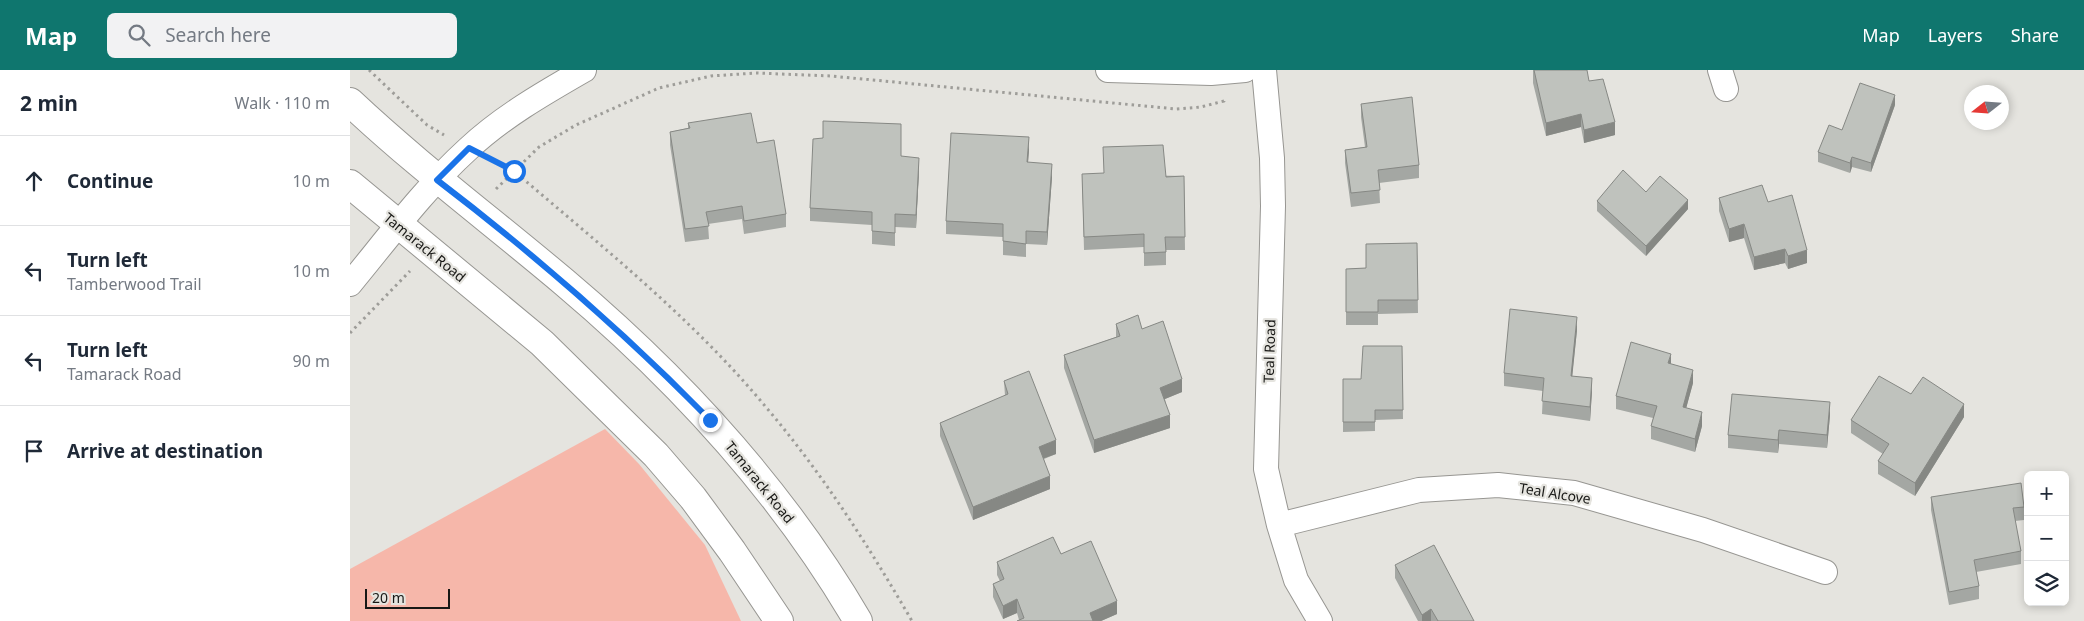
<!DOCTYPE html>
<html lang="en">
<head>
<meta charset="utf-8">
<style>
	:root { --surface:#fff; --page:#f2f2f3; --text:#1f2937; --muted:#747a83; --line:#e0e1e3; --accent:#0f766e }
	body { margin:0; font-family:"Noto Sans",sans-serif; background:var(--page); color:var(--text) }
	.controls { position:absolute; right:15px; bottom:15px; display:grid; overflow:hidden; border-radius:8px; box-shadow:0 2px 8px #0003 }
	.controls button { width:45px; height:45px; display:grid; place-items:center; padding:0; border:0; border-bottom:1px solid var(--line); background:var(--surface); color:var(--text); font:25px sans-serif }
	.compass { position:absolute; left:1614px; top:15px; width:45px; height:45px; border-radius:50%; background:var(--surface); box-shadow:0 2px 8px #0003; rotate:253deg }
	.scale { position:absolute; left:15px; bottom:12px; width:85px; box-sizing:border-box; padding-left:5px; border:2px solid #181816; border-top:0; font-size:14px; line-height:18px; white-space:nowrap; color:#181816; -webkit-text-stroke:4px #e5e4df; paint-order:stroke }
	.stop { position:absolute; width:15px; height:15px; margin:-11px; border:4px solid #1a73e8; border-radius:50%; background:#fff }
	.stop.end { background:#1a73e8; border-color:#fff; box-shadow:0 1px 5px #0008 }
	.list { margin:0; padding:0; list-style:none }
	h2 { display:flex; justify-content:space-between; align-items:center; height:65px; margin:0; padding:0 20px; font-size:21px }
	h2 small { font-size:16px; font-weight:400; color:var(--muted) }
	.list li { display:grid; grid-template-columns:32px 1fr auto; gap:15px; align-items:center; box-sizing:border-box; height:90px; padding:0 20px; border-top:1px solid var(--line) }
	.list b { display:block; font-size:19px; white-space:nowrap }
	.list p { margin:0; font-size:16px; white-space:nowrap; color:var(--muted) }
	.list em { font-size:16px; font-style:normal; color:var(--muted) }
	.icon { flex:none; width:28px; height:28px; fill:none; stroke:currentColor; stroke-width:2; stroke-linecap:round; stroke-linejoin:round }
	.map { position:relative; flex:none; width:1734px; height:551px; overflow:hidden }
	header { display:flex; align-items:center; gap:30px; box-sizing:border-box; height:70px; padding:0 25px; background:var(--accent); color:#fff }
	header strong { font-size:24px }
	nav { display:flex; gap:28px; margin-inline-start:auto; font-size:18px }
	.search { width:350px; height:45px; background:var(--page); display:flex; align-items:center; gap:12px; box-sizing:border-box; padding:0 18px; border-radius:8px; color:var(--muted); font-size:19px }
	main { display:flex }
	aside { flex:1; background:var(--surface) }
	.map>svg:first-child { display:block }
	.green { fill:#f6b7aa }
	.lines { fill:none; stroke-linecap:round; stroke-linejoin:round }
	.minor-casing { stroke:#979692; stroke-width:26 }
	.tertiary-casing { stroke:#979692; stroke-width:30 }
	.path { stroke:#9e9d99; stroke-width:3; stroke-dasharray:2.5 4; stroke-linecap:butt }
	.minor { stroke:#fff; stroke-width:24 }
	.tertiary { stroke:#fff; stroke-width:28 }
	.wall { fill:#a4a7a3 }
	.shaded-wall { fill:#868884 }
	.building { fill:#bfc2bd; stroke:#868884 }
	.route { stroke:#1a73e8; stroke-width:6 }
	.labels { text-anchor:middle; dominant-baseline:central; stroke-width:4.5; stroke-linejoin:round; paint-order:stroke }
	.street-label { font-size:14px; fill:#181816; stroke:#e5e4df }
</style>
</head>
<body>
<header>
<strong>Map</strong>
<div class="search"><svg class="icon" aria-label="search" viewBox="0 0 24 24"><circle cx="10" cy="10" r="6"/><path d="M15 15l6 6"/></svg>Search here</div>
<nav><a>Map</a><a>Layers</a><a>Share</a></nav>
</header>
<main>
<aside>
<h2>2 min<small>Walk · 110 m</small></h2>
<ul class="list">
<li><svg class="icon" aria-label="ahead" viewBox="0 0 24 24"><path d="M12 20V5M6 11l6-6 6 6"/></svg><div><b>Continue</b></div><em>10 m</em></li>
<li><svg class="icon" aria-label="left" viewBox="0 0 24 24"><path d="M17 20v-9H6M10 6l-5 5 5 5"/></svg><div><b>Turn left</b><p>Tamberwood Trail</p></div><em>10 m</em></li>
<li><svg class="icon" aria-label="left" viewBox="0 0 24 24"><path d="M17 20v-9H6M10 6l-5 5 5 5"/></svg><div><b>Turn left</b><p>Tamarack Road</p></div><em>90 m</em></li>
<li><svg class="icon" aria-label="arrive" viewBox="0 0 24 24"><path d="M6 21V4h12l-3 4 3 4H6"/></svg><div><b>Arrive at destination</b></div></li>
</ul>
</aside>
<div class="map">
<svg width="1734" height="551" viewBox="0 0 1734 551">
	<rect width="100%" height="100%" fill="#e5e4df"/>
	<!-- green -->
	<path class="green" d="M255 359 289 394 355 475 391 551H0V499Z"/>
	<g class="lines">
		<!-- minor casing -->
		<g class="minor-casing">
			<path id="minor" d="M758 0 861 3 895 0
				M914 0 922 88 923 136 916 399 929 455 946 510 970 551
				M1370 0 1376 19
				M0 214C38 168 74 119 118 79 152 47 194 23 234 0
				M929 455 1069 420 1148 415 1224 423 1353 460 1475 502"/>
		</g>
		<!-- tertiary casing -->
		<g class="tertiary-casing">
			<path id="tertiary" d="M0 32C68 96 143 152 214 212 329 309 432 421 508 551
				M0 114 192 273 306 385 343 428 382 481 429 551"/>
		</g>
		<!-- path -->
		<path class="path" d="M19 0 77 55 94 65
			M144 91 164 101C250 175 342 248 415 336 472 403 518 475 562 551
			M146 119 189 77 226 55 309 18 361 6 406 3 481 6 826 39 851 37 874 31V28
			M0 263 60 201"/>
		<!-- minor -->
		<use href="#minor" class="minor"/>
		<!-- tertiary -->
		<use href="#tertiary" class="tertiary"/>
	</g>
	<!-- wall -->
	<path class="wall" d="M1183 0 1239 11 1265 65 1234 73 1231 57 1196 66 1183 13Z
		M1011 34 1069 95V108L1029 113 1030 133 1001 137 995 93V80L1015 77 1011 47Z
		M1545 35 1521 102 1502 97 1500 103 1468 92V82L1492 60Z
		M338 53 407 73 436 144V157L394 164 392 149 358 154 359 169 335 172 320 75V62L338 58Z
		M679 80 678 92 702 107 697 175 676 174V187L653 185V167L596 164V151Z
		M551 86 569 101 566 158 545 157V176L522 174V155L460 151V138Z
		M732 104 834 106 835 180H816V195L794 196V177L734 180Z
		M1296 122 1338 139 1296 186 1247 141V131Z
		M1369 128 1418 132 1457 193 1438 199 1435 193 1404 200 1394 168 1379 172 1369 141Z
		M1067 173 1068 243 1028 244V255H996V199L1016 198Z
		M766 254 792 259 832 322 815 329 820 358 744 383 714 298V285L766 267Z
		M1227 260 1222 306 1242 321 1240 351 1192 344 1193 321 1154 316V303Z
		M1052 276 1053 349 1025 350V361L993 362V309H1011Z
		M1321 294 1343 313 1336 338 1352 356 1345 382 1301 369V356L1303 348 1266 339V326Z
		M654 311 706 384 694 389 700 419 623 450 590 366V353L655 326Z
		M1561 324 1614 347 1565 426 1528 404V391L1533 384 1501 363V350Z
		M1480 345 1477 378 1429 374 1428 383 1378 378V365Z
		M1581 427 1674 437V450L1665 451 1671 481V494L1626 502 1629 516V529L1599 535 1581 440Z
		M711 484 767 544 751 551H667L669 550 667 543 653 549 643 527V514L650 511 647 505V492Z
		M1045 495 1124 551H1068L1045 508Z"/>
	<!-- shaded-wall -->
	<path class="shaded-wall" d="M1545 25V35L1521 102V93Z
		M1231 44V57L1196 66V53Z
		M1265 52V65L1234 73V60Z
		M679 67V80L677 105V92Z
		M1502 87V97L1500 103V93Z
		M569 88V101L566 158V145Z
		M702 94V107L697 175V162Z
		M1338 130V139L1296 186V176Z
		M1394 154V168L1379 172V159Z
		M1435 179V193L1404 200V187Z
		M1457 180V193L1438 199V186Z
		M1227 247V260L1221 319V306Z
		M1321 284V297L1318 293Z
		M1343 300V313L1333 350V337Z
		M1242 308V321L1240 351V337Z
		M832 309V322L810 331V318Z
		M1480 332V345L1477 378V365Z
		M1614 334V347L1565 426V413Z
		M1352 342V356L1345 382V369Z
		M820 345V358L744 383V370Z
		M1429 360V374L1428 383V370Z
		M706 370V384L689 390V377Z
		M700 406V419L623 450V437Z
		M667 529V543L653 549V536Z
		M767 531V544L751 551H740V543Z
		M1081 539V551H1072V545Z"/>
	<!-- building -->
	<path class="building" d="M1184 0H1237L1239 11 1253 9 1265 52 1234 60 1231 44 1196 53Z
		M1510 13 1545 25 1521 93 1502 87 1500 93 1468 82 1479 55 1492 60Z
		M1062 27 1069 95 1028 100 1030 120 1001 123 995 80 1017 77 1011 34Z
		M401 43 407 73 424 70 436 144 394 151 392 136 356 142 359 156 335 159 320 62 340 58 338 53Z
		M473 51 551 54V86L569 88 566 145 545 144V163L522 161V142L460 138 463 69 473 68Z
		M601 63 679 67 677 92 702 94 697 162 676 161V174L653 171V154L596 151Z
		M813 75 816 107 834 106 835 167H815L816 182 794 183V164L734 167 732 104 754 103 753 77Z
		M1273 100 1296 122 1310 106 1338 130 1296 176 1247 131Z
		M1412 115 1418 132 1442 125 1457 180 1438 186 1435 179 1404 187 1394 154 1379 159 1369 128Z
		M1067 173 1068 230H1028V242H996V199L1016 198V174Z
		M1160 239 1227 247 1221 306 1242 308 1240 337 1192 331 1194 308 1154 303Z
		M788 245 792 259 813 251 832 309 810 318 820 345 744 370 714 285 770 266 766 254Z
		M1281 272 1321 284 1318 293 1343 300 1333 337 1352 342 1345 369 1301 356 1307 336 1266 326Z
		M1013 276H1052L1053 340H1025V352H993V309H1011Z
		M679 301 706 370 689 377 700 406 623 437 590 353 658 324 654 311Z
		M1529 306 1561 324 1573 307 1614 334 1565 413 1528 391 1539 374 1501 350Z
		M1382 324 1480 332 1477 365 1429 360 1428 370 1378 365Z
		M1671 413 1674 437 1663 438 1671 481 1624 490 1629 516 1599 522 1581 427Z
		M703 467 711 484 741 471 767 531 740 543 743 551H667L674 548 667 529 653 536 643 514 654 509 647 492Z
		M1084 475 1124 551H1088L1081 539 1072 545 1045 495Z"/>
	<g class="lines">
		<!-- route -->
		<path class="route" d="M164 101 119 78 87 110C184 184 275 263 360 350"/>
	</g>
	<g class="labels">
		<!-- street labels -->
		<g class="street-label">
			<text transform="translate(75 177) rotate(39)">Tamarack Road</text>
			<text transform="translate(919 281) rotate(-88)">Teal Road</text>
			<text transform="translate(410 412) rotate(51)">Tamarack Road</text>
			<text transform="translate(1205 423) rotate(9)">Teal Alcove</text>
		</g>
	</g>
</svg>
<div class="controls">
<button>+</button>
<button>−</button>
<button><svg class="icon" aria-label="layers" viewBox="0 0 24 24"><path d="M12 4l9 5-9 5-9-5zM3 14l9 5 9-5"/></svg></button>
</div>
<svg class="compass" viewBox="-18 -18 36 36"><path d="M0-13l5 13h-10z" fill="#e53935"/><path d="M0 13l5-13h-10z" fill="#747a83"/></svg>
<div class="scale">20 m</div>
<div class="stop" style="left:164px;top:101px"></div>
<div class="stop end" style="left:360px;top:350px"></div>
</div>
</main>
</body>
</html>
